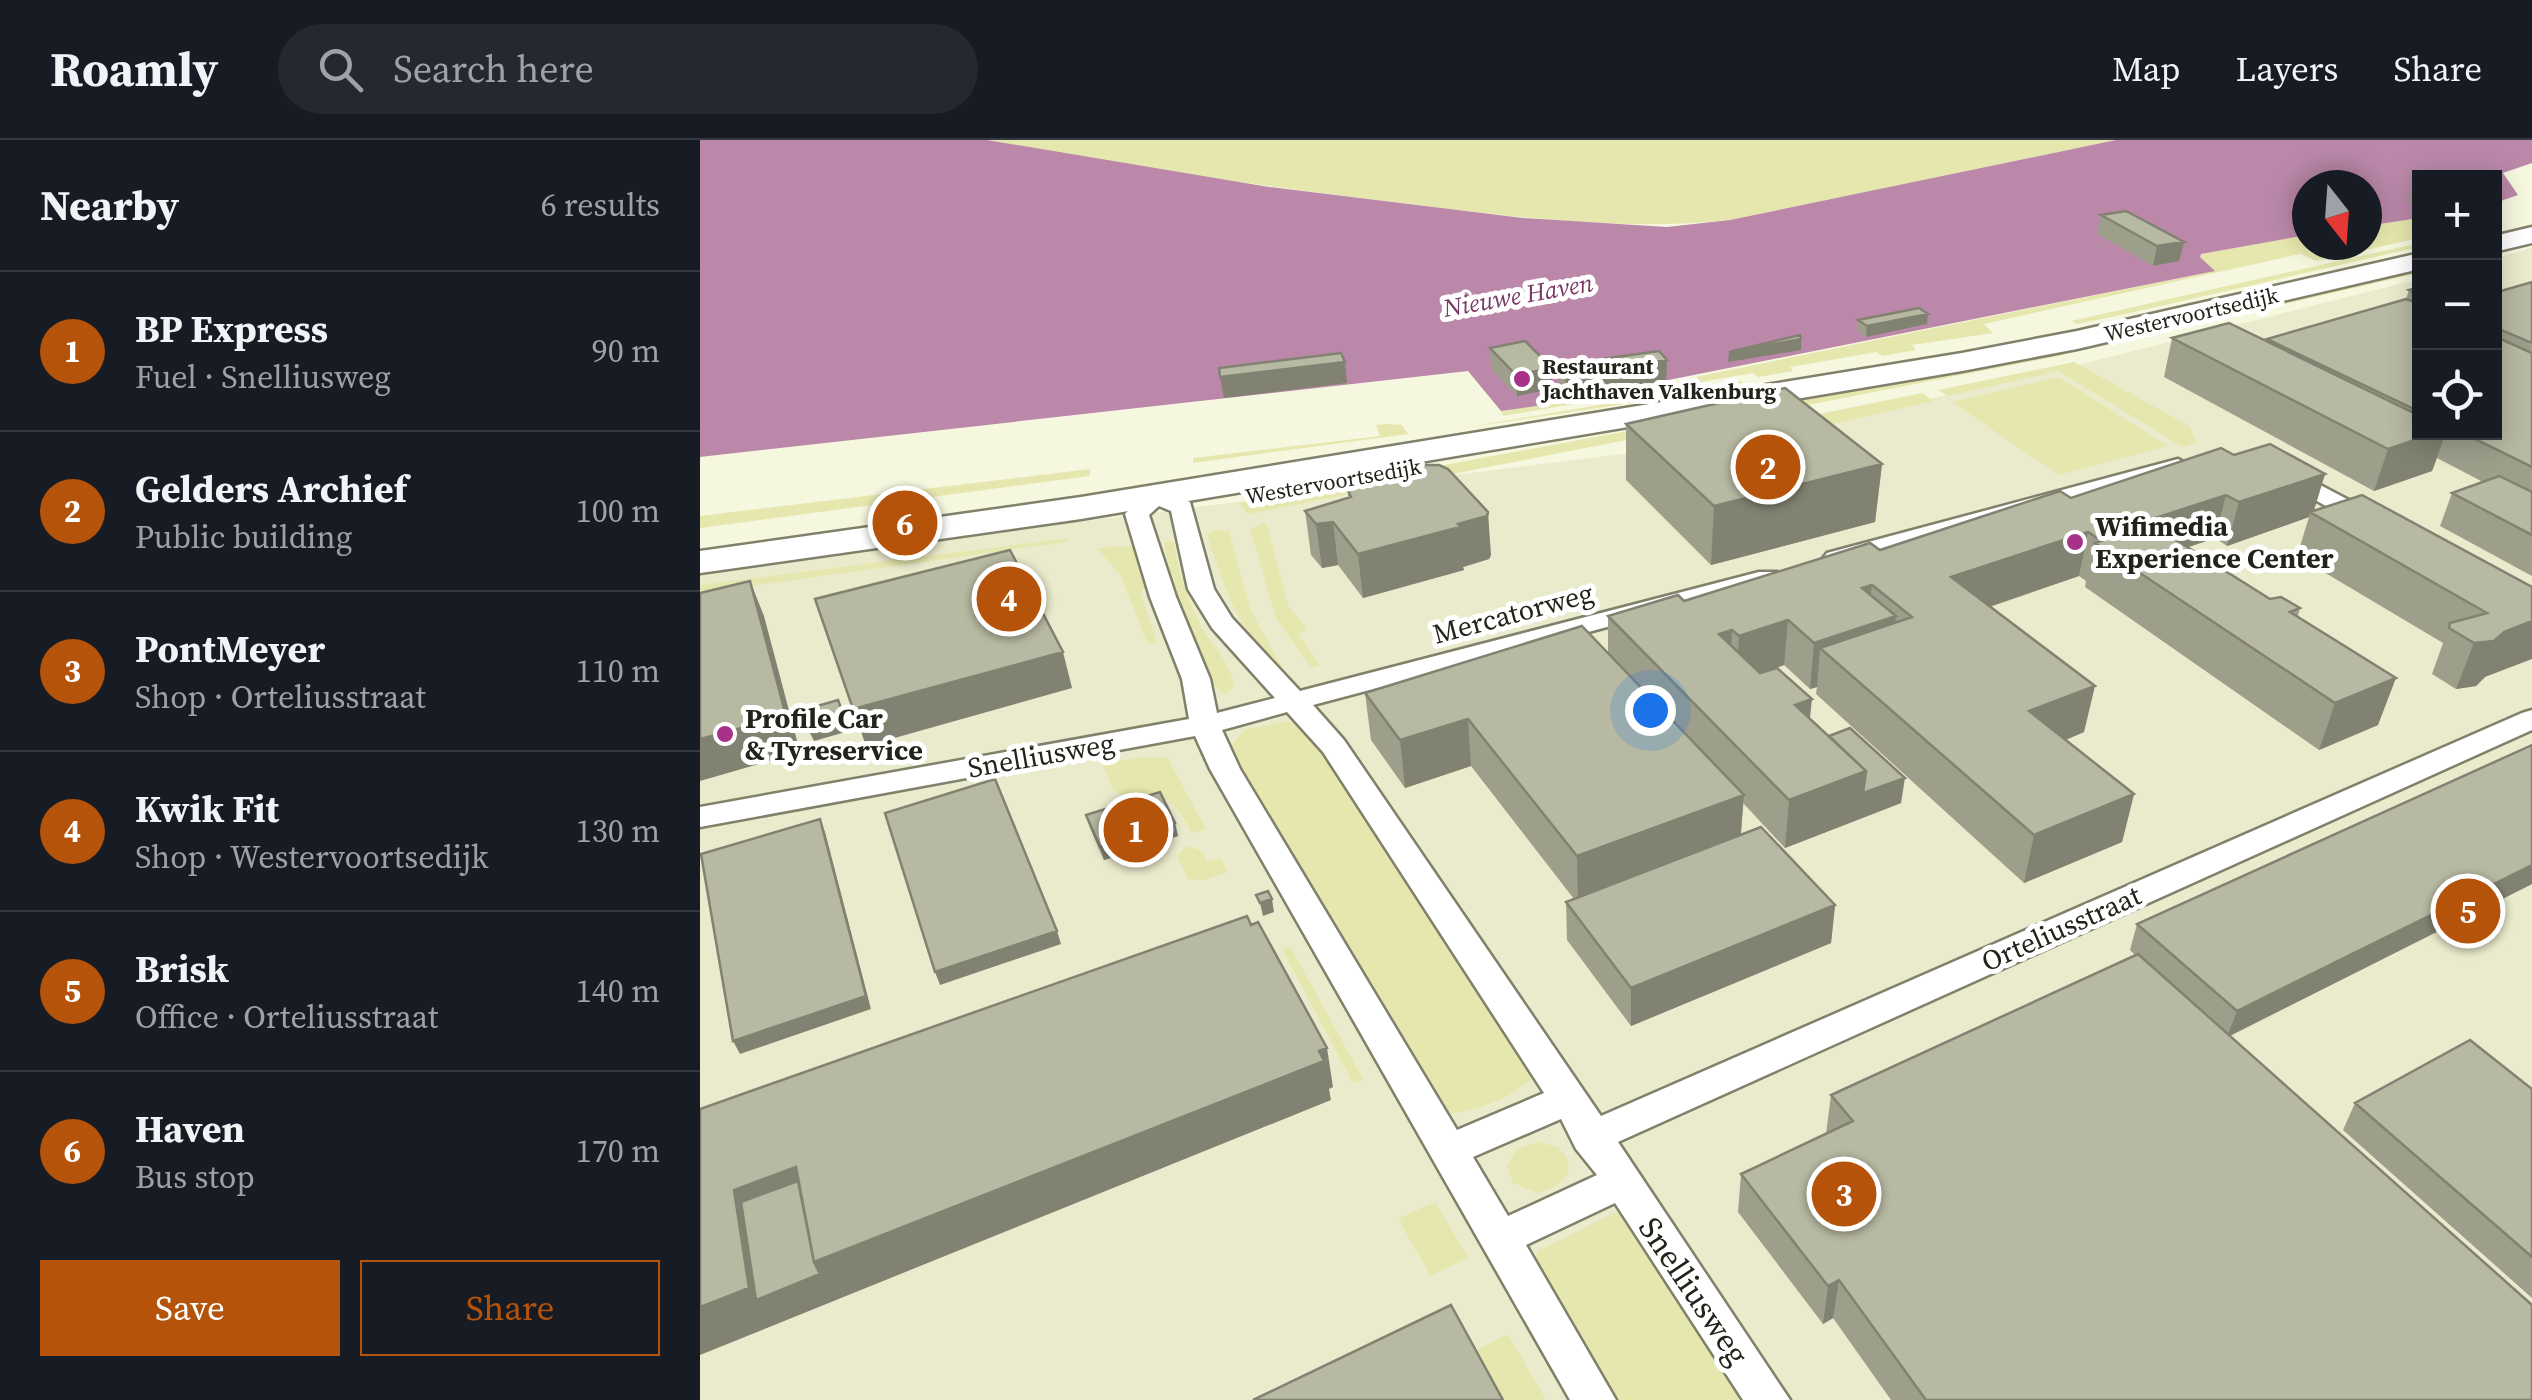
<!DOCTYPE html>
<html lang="en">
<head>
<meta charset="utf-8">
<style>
	:root { --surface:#171b24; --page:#242831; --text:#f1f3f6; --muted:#9ea1a6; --line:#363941; --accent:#b45309 }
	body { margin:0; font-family:"Source Serif 4",serif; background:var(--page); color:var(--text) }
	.controls { position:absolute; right:30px; top:30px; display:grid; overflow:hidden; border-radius:0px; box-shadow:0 5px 25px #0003 }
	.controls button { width:90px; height:90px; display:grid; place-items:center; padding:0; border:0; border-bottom:2px solid var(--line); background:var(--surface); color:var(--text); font:50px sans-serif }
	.compass { position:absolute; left:1592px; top:30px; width:90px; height:90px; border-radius:50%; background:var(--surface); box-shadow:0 5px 25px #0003; rotate:163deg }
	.you { position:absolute; left:950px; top:570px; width:35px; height:35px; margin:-25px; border:8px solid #fff; border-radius:50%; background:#1a73e8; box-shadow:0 0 0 15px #1a73e833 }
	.badge { display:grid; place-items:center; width:65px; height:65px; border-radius:50%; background:var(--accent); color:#fff; font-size:32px; font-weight:700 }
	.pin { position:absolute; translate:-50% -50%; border:5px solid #fff; box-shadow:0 2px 10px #0006 }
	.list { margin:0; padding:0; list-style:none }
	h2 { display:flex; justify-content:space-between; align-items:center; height:130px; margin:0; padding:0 40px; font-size:42px }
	h2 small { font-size:32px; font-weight:400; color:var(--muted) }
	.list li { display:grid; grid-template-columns:65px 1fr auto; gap:30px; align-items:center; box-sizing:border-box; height:160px; padding:0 40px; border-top:2px solid var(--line) }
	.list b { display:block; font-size:38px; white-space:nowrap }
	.list p { margin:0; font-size:32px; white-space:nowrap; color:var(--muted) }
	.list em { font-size:32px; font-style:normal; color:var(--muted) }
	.actions { display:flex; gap:20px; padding:30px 40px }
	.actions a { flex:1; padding:22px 0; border:2px solid var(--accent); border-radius:0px; text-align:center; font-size:35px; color:var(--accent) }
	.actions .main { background:var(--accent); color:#fff }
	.icon { flex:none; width:55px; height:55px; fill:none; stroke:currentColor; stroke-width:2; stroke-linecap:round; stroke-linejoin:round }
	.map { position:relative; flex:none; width:1832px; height:1260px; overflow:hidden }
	header { display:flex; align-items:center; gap:60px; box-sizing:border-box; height:140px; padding:0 50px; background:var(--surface); border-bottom:2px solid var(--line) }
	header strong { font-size:48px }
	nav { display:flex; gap:55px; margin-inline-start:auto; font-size:35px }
	.search { width:700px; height:90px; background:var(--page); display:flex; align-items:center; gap:25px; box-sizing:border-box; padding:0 35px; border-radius:55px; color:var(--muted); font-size:38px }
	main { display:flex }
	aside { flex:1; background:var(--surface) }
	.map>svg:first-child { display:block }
	.built { fill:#eaebcc }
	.green { fill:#e6e7ae }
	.water { fill:#bb88a9 }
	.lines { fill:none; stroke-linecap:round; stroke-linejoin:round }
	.minor-casing { stroke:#80806b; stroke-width:5 }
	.secondary-casing { stroke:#80806b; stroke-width:5 }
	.minor { fill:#fff; fill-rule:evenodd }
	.secondary { fill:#fff; fill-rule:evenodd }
	.wall { fill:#9e9f8b }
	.shaded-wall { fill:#818271 }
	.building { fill:#b8b9a2; stroke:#818271; stroke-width:2.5 }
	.poi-dot { fill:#a83289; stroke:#fff; stroke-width:4 }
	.labels { text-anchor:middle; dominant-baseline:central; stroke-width:10; stroke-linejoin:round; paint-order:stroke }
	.far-street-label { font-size:22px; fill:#23231b; stroke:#fff }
	.far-poi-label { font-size:22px; font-weight:bold; fill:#23231b; stroke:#fff; text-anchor:start }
	.far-water-label { font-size:25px; font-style:italic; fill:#7a3966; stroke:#fff }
	.poi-label { font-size:28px; font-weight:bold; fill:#23231b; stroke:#fff; text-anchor:start }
	.street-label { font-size:28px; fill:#23231b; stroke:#fff }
	.near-street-label { font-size:32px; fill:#23231b; stroke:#fff }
</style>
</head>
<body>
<header>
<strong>Roamly</strong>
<div class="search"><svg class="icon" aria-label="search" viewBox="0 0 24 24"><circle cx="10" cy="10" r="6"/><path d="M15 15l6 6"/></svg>Search here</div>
<nav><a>Map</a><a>Layers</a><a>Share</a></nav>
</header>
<main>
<aside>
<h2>Nearby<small>6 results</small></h2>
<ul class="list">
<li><span class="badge">1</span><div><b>BP Express</b><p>Fuel · Snelliusweg</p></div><em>90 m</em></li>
<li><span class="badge">2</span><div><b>Gelders Archief</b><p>Public building</p></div><em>100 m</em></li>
<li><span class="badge">3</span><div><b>PontMeyer</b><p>Shop · Orteliusstraat</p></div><em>110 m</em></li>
<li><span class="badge">4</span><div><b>Kwik Fit</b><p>Shop · Westervoortsedijk</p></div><em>130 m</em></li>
<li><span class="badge">5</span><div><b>Brisk</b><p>Office · Orteliusstraat</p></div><em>140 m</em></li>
<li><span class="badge">6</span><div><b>Haven</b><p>Bus stop</p></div><em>170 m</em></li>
</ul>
<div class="actions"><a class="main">Save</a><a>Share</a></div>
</aside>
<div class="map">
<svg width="1832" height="1260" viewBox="0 0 1832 1260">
	<rect width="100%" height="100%" fill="#f6f7df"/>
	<!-- built -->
	<path class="built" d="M1832 108V1260H0V429L1058 297 1350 232 1719 139 1720 292H1794L1795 118Z"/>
	<!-- green -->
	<path class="green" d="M287 0H1416L1030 80C917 92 807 76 695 62 558 46 423 26 287 0Z
		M1719 78V98L1616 121 1600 114 1284 184 1293 193 1212 205 1216 210 1182 216 1177 212 1090 227 1093 231 1058 237 1053 233 803 276 801 271 917 253 1514 131 1499 117 1501 114 1607 95V105H1667V86Z
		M1719 103V107L1421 175 1377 184 1371 181Z
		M1719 129V133L1416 203 1409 200Z
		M1358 211 1364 215 547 374 540 363Z
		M1374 222 1489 286 1497 302 1483 307 1358 231 1248 256 1238 250Z
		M1358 237 1468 306 1359 335 1252 262Z
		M1041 241 1045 246 757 289Z
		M1222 253 1233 261 1091 294 1076 283Z
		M687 284 702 285 708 294 493 323V318L680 296 676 285Z
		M390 329V336L0 388V376Z
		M566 382 588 465 607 490 598 494 620 525 611 528 576 478 550 389Z
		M515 390 529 391 550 469 587 536C545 510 521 441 507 394Z
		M368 398 367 402 0 453V445Z
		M473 401C479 430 486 457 500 484 511 505 531 522 534 546L525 555C490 530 472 444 464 402Z
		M430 406 436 408 451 443 440 452 457 502 448 504 421 436 397 408Z
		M588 581 605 587 836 933C820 955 771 975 744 973L531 616 530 606 546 589Z
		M443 617H467L506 689 492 693C456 627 452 675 414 651L402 624Z
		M487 706 502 711 507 722 521 718 527 732 504 740 488 739 477 716Z
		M590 806 663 939 653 943 582 809Z
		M837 1002 858 1007C882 1028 862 1048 837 1053L813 1043 807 1026 817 1009Z
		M735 1062 768 1117 731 1136 698 1079Z
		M918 1071 931 1078 1055 1260H914L834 1125 838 1111Z
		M808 1194 846 1260H802L775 1211Z"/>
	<!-- water -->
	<path class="water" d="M0 0H287L569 47 823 78 967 87 1030 80 1416 0H1832V23L1803 33 1818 55 1795 63 1794 38H1720L1719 78 1667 86V45H1607V95L1501 114 1500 117 1515 131 843 265 801 271 768 231 0 317Z"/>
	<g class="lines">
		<!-- minor casing -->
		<g class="minor-casing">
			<path id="minor" d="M1478 319 1490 326 1486 331 1136 426 1123 418 1127 413Z
				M1586 327 1681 377 1684 382 1681 387H1663L1578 339 1574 334 1578 329Z
				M455 349 490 362 514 449 532 478 600 551 1059 432H1077L1081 437 1077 442 613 565 644 600 901 976 1822 573 1832 570V590L918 1002 1090 1260H1043L915 1063 826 1105 916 1260H870L510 629 495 596 0 687V667L489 579 482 539 450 457 425 374 447 351ZM459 366 471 371 488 449 512 488 575 558 517 573 510 539 476 457 449 375ZM587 572 623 612 844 953 757 990 540 629 522 590ZM861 979 876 1009 897 1035 808 1076 773 1017Z"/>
		</g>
		<!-- secondary casing -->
		<g class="secondary-casing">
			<path id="secondary" d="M1832 87V103L1794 112V96Z
				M1720 113V129L1377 209 1262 231 381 379 0 433V411L381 357 1262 213 1377 191Z"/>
		</g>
		<!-- minor -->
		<use href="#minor" class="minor"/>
		<!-- secondary -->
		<use href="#secondary" class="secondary"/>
	</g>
	<!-- wall -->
	<path class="wall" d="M1720 50V65L1708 62 1711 53Z
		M1401 75 1484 102 1479 121 1453 126 1397 94Z
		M1832 142V436L1740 386 1752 353 1783 342 1737 318 1732 331 1674 351 1464 237 1472 198 1567 201V199L1706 159 1709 150 1720 147V292H1794V153Z
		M1228 174 1227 184 1166 197 1157 190 1158 180Z
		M790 208 852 228V249L817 256 791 229Z
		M967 220 966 241 866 256 859 246V225Z
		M926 284 1182 324 1175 382 1011 425 926 340Z
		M1534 315 1625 334 1613 371 1832 447 1785 537 1776 546 1756 549 1732 534 1743 503 1597 416 1609 377 1527 406 1515 398 1488 407 1570 459 1600 468 1598 476 1678 585 1619 610 1385 447 1386 441 1379 436 1290 467 1384 592 1366 600 1434 654 1422 702 1324 743 1116 554 1117 547 1110 549 1084 525 1077 528 1110 578 1201 663 1085 708 1043 663 1041 695 1135 765 1131 803 931 886 867 800 866 762 874 759 771 626 705 648 671 600 665 553 908 513V476L984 461Z
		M648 350 791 415 789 419 763 427 764 430 663 458 638 425 622 428 611 415 605 371 648 358Z
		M1832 605V744L1530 896 1832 1260H1191L1133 1178 1123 1184 1038 1072 1041 1034 1126 994 1131 955 1435 815 1430 810 1437 784Z
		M386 675 475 683 478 696 404 720 390 688Z
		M1832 949V1158L1643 990 1655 963Z"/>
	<!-- shaded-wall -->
	<path class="shaded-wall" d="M1484 102 1479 121 1453 126 1457 106Z
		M1228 174 1227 184 1166 197 1167 186Z
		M1101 199V210L1028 222 1029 212Z
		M967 220 966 241 866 256 865 234Z
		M645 222 647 243 524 258 520 237Z
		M852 228V249L817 256 816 235Z
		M1738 292H1746L1732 331 1674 351 1688 309Z
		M1182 324 1175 382 1011 425 1014 366Z
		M1625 334 1613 374 1610 372 1609 377 1527 406 1539 362Z
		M1526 355 1515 398 1436 425 1446 381Z
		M788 372 791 415 789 419 763 427 764 430 663 458 658 414 758 384Z
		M633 382 638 425 622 428 616 384Z
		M1388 392 1379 436 1244 482 1251 437Z
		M50 441 64 476 100 612 0 641V599Z
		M1172 445 1167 485 1196 476 1190 521 1120 508 1117 547 1110 549 1114 503 1162 448Z
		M1088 480 1084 525 1036 541 1039 496Z
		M1832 481V519L1785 537 1776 546 1756 549 1774 503Z
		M1032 490 1030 536 1019 494Z
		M363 512 372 548 166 606 153 569Z
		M1696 538 1678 585 1619 610 1635 563Z
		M1395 546 1384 592 1320 618 1329 571Z
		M1112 559 1107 606 1095 565Z
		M138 560 149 591 114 601 108 589Z
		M768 579 771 626 705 648 700 600Z
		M1166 631 1205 638 1201 663 1085 708 1089 660Z
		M1434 654 1422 702 1324 743 1334 695Z
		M1044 655 1040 703 878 765 877 716Z
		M120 679 125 692 171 869 40 914 33 901Z
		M475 683 478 696 404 720 400 707Z
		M1832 725V744L1527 897 1537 871Z
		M572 759 574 772 563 776 560 763Z
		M1135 765 1131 803 931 886V848Z
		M357 791 361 804 240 845 235 832Z
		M627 908 633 947 629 949 631 960 0 1215V1164L34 1050 96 1027Z
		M1139 1140 1133 1178 1123 1184 1128 1146Z"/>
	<!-- building -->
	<path class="building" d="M1426 71 1484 102 1457 106 1401 75Z
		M1832 142V203L1794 187V153Z
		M1720 147V155L1709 150Z
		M1706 159 1720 164V272L1567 199Z
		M1219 168 1228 174 1167 186 1158 180Z
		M1529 183 1720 276V292H1738L1688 309 1472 198Z
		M1100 195 1101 199 1029 212Z
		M1794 196 1832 213V327L1761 292H1794Z
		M825 201 852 228 816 235 790 208Z
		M959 211 967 220 865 234 859 225Z
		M641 213 645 222 520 237 519 228Z
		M1085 248 1182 324 1014 366 926 284Z
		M1570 304 1625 334 1539 362 1526 355 1446 381 1570 459 1581 457 1600 468 1590 472 1696 538 1635 563 1395 403 1401 401 1388 392 1251 437 1395 546 1329 571 1434 654 1334 695 1120 508 1212 477 1172 445 1162 448 1196 476 1114 503 1088 480 1039 496 1032 490 1019 494 1060 533 1077 528 1112 559 1095 565 1166 631 1089 660 908 476 978 455 984 461 1170 403 1180 410 1360 351 1371 358 1521 308 1534 315Z
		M724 325H739L748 329 788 372 787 376 758 384 760 387 658 414 633 382 616 384 605 371 651 357 648 350 655 343Z
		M1799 336 1832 352V395L1752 353Z
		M1662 355 1832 447V481L1804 492 1794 501 1774 503 1749 488 1750 483 1787 473 1610 372Z
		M310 410 363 512 153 569 115 459Z
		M50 441 86 576 0 599V453Z
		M882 486 1044 655 877 716 768 579 700 600 665 553Z
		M138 560 145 579 108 589 103 570Z
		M1150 588 1205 638 1163 653 1166 631 1129 596Z
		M1832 605V725L1537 871 1437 784Z
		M295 639 357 791 235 832 185 673Z
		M460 652 475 683 400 707 386 675Z
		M120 679 166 856 33 901 1 714Z
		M1061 687 1135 765 931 848 866 762Z
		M568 751 572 759 560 763 556 755Z
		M547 776 551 785 558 782 627 908 619 911 624 921 114 1122 96 1027 34 1050 49 1148 0 1167V969Z
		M1438 814 1832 1165V1260H1226L1139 1140 1128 1146 1041 1034 1153 981 1131 955Z
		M1770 900 1832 949V1117L1655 963Z
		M98 1041 114 1122 120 1134 56 1160 41 1062Z
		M751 1165 803 1260H553Z"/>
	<!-- markers -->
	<g class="poi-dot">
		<circle cx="822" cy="239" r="10"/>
		<circle cx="1375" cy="402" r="10"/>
		<circle cx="25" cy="594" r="10"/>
	</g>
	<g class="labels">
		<!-- far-street labels -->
		<g class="far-street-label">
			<text transform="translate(1491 174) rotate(-13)">Westervoortsedijk</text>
			<text transform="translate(633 341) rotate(-10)">Westervoortsedijk</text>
		</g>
		<!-- far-poi labels -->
		<g class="far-poi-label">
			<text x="842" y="226">Restaurant<tspan x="842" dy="25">Jachthaven Valkenburg</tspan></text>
		</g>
		<!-- far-water labels -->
		<g class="far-water-label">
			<text transform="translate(818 155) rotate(-10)">Nieuwe Haven</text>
		</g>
		<!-- poi labels -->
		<g class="poi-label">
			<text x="1395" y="386">Wifimedia<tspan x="1395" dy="32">Experience Center</tspan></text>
			<text x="45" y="578">Profile Car<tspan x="45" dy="32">&amp; Tyreservice</tspan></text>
		</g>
		<!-- street labels -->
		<g class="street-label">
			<text transform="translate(813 473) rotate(-15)">Mercatorweg</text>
			<text transform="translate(341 615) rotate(-10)">Snelliusweg</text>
			<text transform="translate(1361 788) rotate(-24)">Orteliusstraat</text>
		</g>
		<!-- near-street labels -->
		<g class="near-street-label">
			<text transform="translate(994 1151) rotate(56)">Snelliusweg</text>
		</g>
	</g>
</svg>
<div class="controls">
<button>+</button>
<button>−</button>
<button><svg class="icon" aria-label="locate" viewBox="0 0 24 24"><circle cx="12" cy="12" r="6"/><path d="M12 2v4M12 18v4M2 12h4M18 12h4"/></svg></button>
</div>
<svg class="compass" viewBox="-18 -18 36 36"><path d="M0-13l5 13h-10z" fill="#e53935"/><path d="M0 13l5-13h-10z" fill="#9ea1a6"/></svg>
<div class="you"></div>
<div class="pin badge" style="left:436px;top:690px">1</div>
<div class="pin badge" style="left:1068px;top:327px">2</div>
<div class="pin badge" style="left:1144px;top:1054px">3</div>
<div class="pin badge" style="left:309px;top:459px">4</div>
<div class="pin badge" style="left:1768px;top:771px">5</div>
<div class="pin badge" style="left:205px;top:383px">6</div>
</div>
</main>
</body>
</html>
